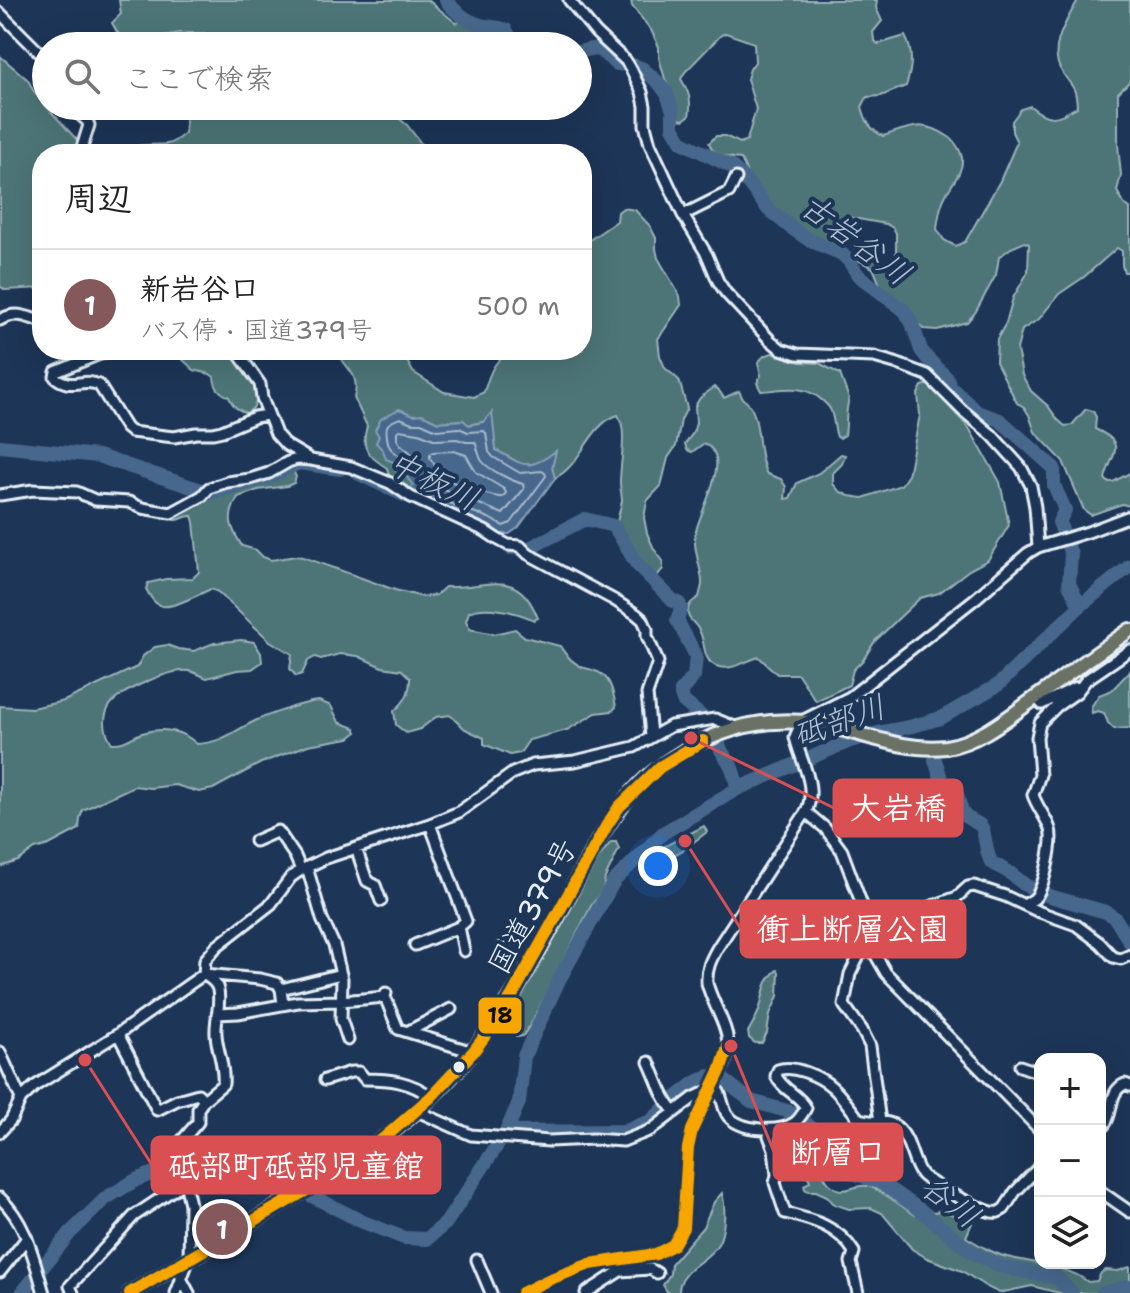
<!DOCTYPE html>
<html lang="ja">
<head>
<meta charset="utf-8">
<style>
	:root { --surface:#fff; --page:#f2f2f2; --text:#222; --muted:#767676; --line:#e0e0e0; --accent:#85585c }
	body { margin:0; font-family:"Shantell Sans","Klee One",sans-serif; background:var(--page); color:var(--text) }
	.controls { position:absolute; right:24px; bottom:24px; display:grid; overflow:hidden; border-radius:16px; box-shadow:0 8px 32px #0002 }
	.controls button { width:72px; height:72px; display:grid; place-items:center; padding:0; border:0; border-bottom:2px solid var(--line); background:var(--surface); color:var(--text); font:40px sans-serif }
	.you { position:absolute; left:658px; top:866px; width:28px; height:28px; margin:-20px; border:6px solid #fff; border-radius:50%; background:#1a73e8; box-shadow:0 0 0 12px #1a73e833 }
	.badge { display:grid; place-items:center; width:52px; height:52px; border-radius:50%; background:var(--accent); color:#fff; font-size:26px; font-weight:700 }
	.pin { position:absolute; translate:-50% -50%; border:4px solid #fff; box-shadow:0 2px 8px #0006 }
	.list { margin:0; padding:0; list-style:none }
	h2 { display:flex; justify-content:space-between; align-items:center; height:104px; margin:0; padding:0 32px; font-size:34px }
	h2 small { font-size:26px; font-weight:400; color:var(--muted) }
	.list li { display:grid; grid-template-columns:52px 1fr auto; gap:24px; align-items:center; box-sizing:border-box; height:112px; padding:0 32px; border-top:2px solid var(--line) }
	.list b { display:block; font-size:30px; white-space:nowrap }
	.list p { margin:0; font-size:26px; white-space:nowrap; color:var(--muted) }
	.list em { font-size:26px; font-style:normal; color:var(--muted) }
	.icon { flex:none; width:44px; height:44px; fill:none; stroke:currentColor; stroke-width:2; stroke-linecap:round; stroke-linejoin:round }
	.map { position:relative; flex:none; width:1130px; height:1293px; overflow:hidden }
	.search { position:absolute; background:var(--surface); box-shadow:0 8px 32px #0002; left:32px; top:32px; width:560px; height:88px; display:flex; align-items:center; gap:20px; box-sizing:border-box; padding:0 28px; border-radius:44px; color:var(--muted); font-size:30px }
	.panel { position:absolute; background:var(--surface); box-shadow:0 8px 32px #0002; left:32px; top:144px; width:560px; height:216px; border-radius:32px }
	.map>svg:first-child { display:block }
	.green { fill:#4d7477; stroke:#9ab2b8; stroke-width:2 }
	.water { fill:#46688c; stroke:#879fb7; stroke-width:2 }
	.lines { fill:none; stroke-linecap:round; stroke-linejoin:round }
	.shore { stroke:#a7bacd; stroke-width:2 }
	.river { stroke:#46688c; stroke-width:14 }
	.minor-casing { stroke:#e8f1f8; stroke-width:15 }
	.highway-casing { stroke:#e8f1f8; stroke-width:18 }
	.minor { stroke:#1d3557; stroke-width:9 }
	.highway { stroke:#6b7165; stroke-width:12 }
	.bus-1-casing { stroke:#1d3557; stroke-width:18 }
	.bus-1 { stroke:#f7a600; stroke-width:12 }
	.bus-dot { fill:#e8f1f8; stroke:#1d3557; stroke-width:3 }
	.labels { text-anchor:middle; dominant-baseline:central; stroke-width:8; stroke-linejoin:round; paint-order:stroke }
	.street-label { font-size:30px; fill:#e8f1f8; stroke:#1d3557 }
	.water-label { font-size:32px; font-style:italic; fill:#afc1d2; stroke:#1d3557 }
	.leader { fill:none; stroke:#da5052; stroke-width:3 }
	.callout-dot { fill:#da5052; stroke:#1d3557; stroke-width:3 }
	.callout { fill:#da5052; stroke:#da5052; stroke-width:3 }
	.callout-label { font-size:32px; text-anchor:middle; font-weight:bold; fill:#fff }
	.line-badge { stroke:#1d3557; stroke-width:3 }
	.pale-badge-label { font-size:22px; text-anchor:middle; font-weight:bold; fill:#111 }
</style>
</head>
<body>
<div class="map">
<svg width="1130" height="1293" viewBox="0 0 1130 1293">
	<rect width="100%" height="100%" fill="#1d3557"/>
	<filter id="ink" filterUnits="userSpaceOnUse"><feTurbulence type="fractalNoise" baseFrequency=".0125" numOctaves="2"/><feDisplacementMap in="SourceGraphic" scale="16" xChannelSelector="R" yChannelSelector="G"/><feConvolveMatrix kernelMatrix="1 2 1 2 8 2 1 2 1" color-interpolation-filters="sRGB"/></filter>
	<g filter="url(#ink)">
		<!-- green -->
		<path class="green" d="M119 0H428L456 23 467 20 475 26 487 29 489 37 501 46H380C366 40 341 36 329 46H215L205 33H179L128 43 117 32 112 23 121 14Z
			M631 0H877L876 8 882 21 873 32 874 40 878 44 905 36C914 52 912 69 906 86L881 96 867 97 862 107C866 121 869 129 883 136 911 127 923 119 949 137 954 140 961 151 962 158 964 175 946 188 942 204 939 212 938 221 937 229L944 240 955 246 965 242 1000 181 1017 142 1012 132V121L1021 109 1030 106C1050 122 1055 119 1077 107 1076 86 1073 89 1062 72 1047 49 1066 22 1078 0H1130V81L1118 93V145L1121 175 1117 191 1124 204 1130 208V267L1128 272H1124L1122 265V251L1117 248 1084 277 1059 294 1039 319 1022 330 1017 349 1022 375 1031 391 1048 406 1058 420 1065 426 1072 425 1086 409 1093 411 1096 417 1095 429C1130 444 1110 455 1105 479L1108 482H1113L1130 473V506L1122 504 1091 515 1084 510 1063 461 1035 432 1029 415 1024 407 1017 403 996 362 997 339 1006 323 1013 298 1028 272 1029 244 1025 242 1011 248 999 257 996 275 975 313 967 322 937 330 923 329 906 309 881 287 873 268 856 259 854 254 856 250 863 249 888 264H893L896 260V233L893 228 886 224 847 217C836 224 841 235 844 247L841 249C815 239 788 227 770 206 762 197 755 186 747 176L746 170 741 159C729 158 713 156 709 143L716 136H725L740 143 747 140 756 109 747 79 750 69 755 62 754 43 726 33 721 35 685 72 681 79C689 92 692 101 689 116L683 120 679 119 672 94 665 79 659 58V47L651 30 632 6Z
			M0 56 28 80 33 90 46 106 79 142 77 154H42V288L5 290 0 286Z
			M180 106H384L407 125 429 154H127C138 140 151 147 167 144 174 143 179 138 185 133L186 121Z
			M623 208 635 210 650 226 656 238V249L658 258 680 296 681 305 658 339 660 356 665 368 679 380 687 408 681 420 676 446 668 458 661 486 647 501 644 518 647 533 654 549 663 561V569L657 576H652C642 562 624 549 619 531 615 519 620 513 622 501 622 495 620 488 620 482 620 463 628 430 618 415 589 424 582 465 555 478L552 468 555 452 539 463 523 465 496 450 483 422 468 425 463 420 438 422 422 415H414L396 463 414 486 407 490C396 484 389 480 387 468 368 456 360 449 367 426L354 398C361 374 346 368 334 350H408L407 361 413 372 444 392 474 397 484 392C490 372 493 362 511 350H582V250L591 239 617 221 618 212Z
			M161 350H230C244 361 253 379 259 396L253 408 247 413C237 410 233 406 229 397 219 392 215 388 214 377L210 374 194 370 181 358 169 356Z
			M772 353 800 362 819 363 840 374 849 399C845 411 847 423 845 435L840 438 837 437C834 429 834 419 831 411 829 405 823 401 818 397 800 384 782 390 761 391L757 383 761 375 758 362 764 356Z
			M929 384 969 428 1000 482 1009 525 988 560 969 570 939 593 920 598 875 641 863 660 853 670 849 685 816 701 798 674H777L759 657C745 661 730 672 716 666 700 659 707 638 697 627 693 621 687 619 688 611 688 604 693 601 699 597 700 593 701 589 702 585 703 571 693 552 695 535 698 513 736 453 703 444L692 452 687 450 685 444 693 433 696 423 695 406 700 398 714 387 718 389 724 398 739 391 743 399C763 411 755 454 767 474L781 479 786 487 785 499 790 498 797 483 819 473 841 454 845 455 842 464 833 473V484L839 491 849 496 863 498 901 485 908 475 920 415 918 394 922 386Z
			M288 470H293L296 477 294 483 287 486 258 490 238 497C226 518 230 527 242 546L256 550 263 557 271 560 296 556 303 557 395 590 423 597 436 595 445 587C488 589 517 565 538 618L534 620C517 612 486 604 469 612L466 621 470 629 494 634 515 629 525 637 560 646C565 655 575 665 585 668 592 670 599 671 604 676 612 683 614 697 616 707L612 711 596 713 567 730 529 740 520 753 510 755 484 744V738L465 729 450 715 436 717 420 729 406 733 396 725 394 711C406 701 410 693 410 678L402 670 382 667 358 656 340 654 321 659 315 657 308 661 302 674 296 676 290 669 292 654 270 641 218 592 211 589C199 594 169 611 159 605 153 602 149 595 146 589L148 583 166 579 193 578 199 572 194 522 192 516C185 515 181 521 174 520L173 515 208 496H218L235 488 268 479Z
			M241 640 254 642 261 653 262 662 252 669 237 670 207 678C201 676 195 672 189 671 170 669 118 691 109 707 102 719 105 733 112 743 125 744 131 737 142 733 162 727 182 730 197 744 225 742 233 731 257 720 268 715 308 701 319 701 320 702 330 705 331 706L339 722 355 728 357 732 349 738 308 745 261 763 213 789 199 792 175 785 151 788 134 786 83 810 80 818 79 829 49 845 35 849 18 861 0 867V706L32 708 64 701 137 667 143 656 155 647 167 645 178 649 194 651 214 643Z
			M1130 671V728L1114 729 1108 723 1104 713 1098 711 1092 713 1091 707 1099 695 1112 690Z
			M704 826 707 832 683 850 652 868 649 863 659 849Z
			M611 842H616L619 849 605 878 603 890 591 906 532 1022 523 1036 517 1037 512 1032C511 1020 515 1009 521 998L597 860Z
			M777 970 779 972 778 996 770 1014 767 1033 762 1043H755L749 1038 748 1032C751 1026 755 1020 758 1013 765 996 761 983 777 970Z
			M789 1129H795C805 1138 820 1149 822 1163 824 1170 822 1175 827 1181 841 1199 852 1184 867 1186 878 1187 903 1208 915 1215L929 1210 934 1212 943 1210 972 1223 966 1237C979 1245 992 1253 1007 1257 1032 1263 1068 1266 1088 1282L1097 1281 1101 1273 1106 1270 1118 1271 1130 1267V1293H1059L1032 1286 999 1293 985 1286 962 1271 927 1258 912 1249 882 1213 871 1208 849 1209 834 1204 827 1196 816 1191H808L805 1189 804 1185 810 1182 809 1178 806 1175H801L796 1168 798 1164 812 1157 808 1147 799 1150 792 1137 780 1142 778 1138 779 1133Z
			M722 1193C726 1206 725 1232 718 1244 707 1263 678 1268 679 1293H668L663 1285 670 1274 671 1264 703 1227 714 1202Z"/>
		<!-- water -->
		<path class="water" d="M399 409 414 415 422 414 438 422 463 420 469 425 483 422 492 412 496 450C525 466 527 472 556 451L552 468 555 478 518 528 509 534H501L487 526 435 507 407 490 413 485 396 463 386 459 383 450 376 443 379 436 375 430 381 419Z"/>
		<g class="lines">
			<!-- shore -->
			<path class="shore" d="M400 418 412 423H421L437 430 459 428 468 432 484 431 486 433 489 452 493 457 520 473 542 471 545 473 546 476 511 523 503 526 489 518 439 499 422 490C420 479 411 464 401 457 391 449 389 450 387 437 385 423 388 423 400 418Z
				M399 430 419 433 436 440 457 439 466 442H475C478 448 478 455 482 461 489 470 512 481 523 484L524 489 503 514 432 484 427 474 411 453 400 444 397 439V432Z
				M454 451 466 455 476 472 504 489 506 493 503 497C494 498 447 482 441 475 437 470 434 463 430 458V454L433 452Z"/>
			<!-- river -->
			<path class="river" d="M446 0C454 12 471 24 486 26 493 27 499 27 506 30L515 46
				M578 52 591 49 600 50 617 64 636 66 643 69 659 83 667 94 673 111V127L682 142 732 167 749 184 768 209 790 227 809 240 842 254 849 261 858 275 905 311 912 323 921 350 927 358 947 378 951 388 977 412 1000 420 1054 468V485L1065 510 1059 522 1071 554 1069 584 1080 606
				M0 446 98 456 210 493 271 476 299 463 340 469
				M359 474 406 496
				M510 548 528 549 585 519 614 526 636 563 673 601 679 603 681 609 677 620 696 656 694 676 681 691V695L683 701 701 716
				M719 744C721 753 725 756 729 762 734 771 736 780 737 789
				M935 760 943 784 957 794 962 812 966 817 980 825 983 830 988 854 991 862 1010 873 1025 885 1046 895 1106 912 1115 918 1130 942
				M506 1132 623 1131 651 1121 673 1100 695 1083 709 1076 724 1080 751 1101 794 1113 807 1124 850 1172 879 1182 919 1209 972 1252 1002 1267 1057 1278 1072 1293
				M22 1293 70 1233 106 1198 136 1180 166 1168 218 1155 230 1157 257 1172 304 1192 363 1222 404 1238 427 1239 446 1223 506 1132 519 1102 524 1056 559 980 614 881 663 833 737 789 850 741 882 732 913 726 941 718 998 685 1080 606 1130 566
				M1103 1293 1130 1286"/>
			<!-- minor casing -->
			<g class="minor-casing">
				<path id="minor" d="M569 0 596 33 626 61 631 69 642 92 645 106V125L650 144 683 215 707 255 718 281 726 293 770 340 781 349 797 354 874 357 895 363 927 375 962 410 992 435 1021 467 1031 486 1035 507 1038 547
					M0 13 46 59
					M70 106 87 121 89 125 80 154
					M683 215 729 192 736 178
					M0 320C15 311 26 316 42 322
					M115 350 97 355 56 372 55 377C72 391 82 377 99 385L126 428 131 432 174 437 196 433H213L222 431 255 417 267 415
					M236 350 260 384 262 398 276 434 286 445 308 458
					M0 495 33 490 77 492 95 500 129 502 142 508 171 513 202 496 209 488 227 482 250 479 269 473 288 462 297 459 311 460 351 467 390 483 411 497 485 531 497 539 508 545 520 546 528 554 614 600 636 614 643 620 647 629V636L658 662 647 694 651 736
					M1036 697 1042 704 1074 688 1081 687
					M806 812 825 828 842 851 868 921 875 954 886 973 1040 1130
					M255 841 278 831 295 856 301 870
					M356 848 367 881 375 885 381 901
					M307 867 322 919 334 945 342 979 341 1019 348 1040
					M1025 905C1028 902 1032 901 1035 898 1044 888 1054 842 1050 829 1046 817 1037 807 1033 795L1040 775 1037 737 1040 723 1057 706 1077 692 1086 680 1130 650
					M459 927 464 951
					M415 945 459 927 466 921 430 824
					M502 948C512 955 511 972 521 981
					M204 974 205 960 217 946 271 904 291 877 301 870 326 858 430 824 459 812 513 773 533 765 575 761 634 747 671 726 715 719 737 728
					M281 989 341 974
					M386 993 385 997 398 1029 473 1052
					M217 1014 238 1013 298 1002 341 1001 385 997
					M409 1031 451 1009
					M118 1034 157 1110 177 1100 198 1094 204 1100
					M0 1052 21 1099
					M649 1062C657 1079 662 1099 675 1112
					M1020 1066 1040 1073
					M325 1080 351 1072H359L365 1079C389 1079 411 1081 431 1097
					M712 1089 719 1092C723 1100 723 1109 728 1116 741 1131 778 1133 794 1123 799 1120 803 1113 806 1108 799 1094 783 1091 776 1076L778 1070C793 1064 821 1077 832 1087 842 1096 850 1108 858 1118 870 1125 888 1117 899 1129 911 1141 911 1160 921 1174 927 1182 981 1210 992 1212 999 1213 998 1212 1004 1209L1015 1192 1040 1166
					M417 1111 471 1135 549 1141 593 1139 623 1141 651 1130 693 1098 712 1089
					M880 1122 870 1046 862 1030 844 1005 850 974 859 956 878 935 935 905 957 897 968 887 974 886 1005 896 1037 911 1076 925 1100 943 1113 957 1121 959 1130 955
					M1100 1129C1116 1117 1106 1092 1125 1084L1130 1086
					M776 1130 769 1136 774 1149 777 1175 775 1183 785 1213C813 1220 838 1226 854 1252L851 1262 858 1293
					M0 1132 11 1120 21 1099 35 1086 118 1034 204 974 260 979 277 983 281 989 283 1004
					M1100 1191 1130 1212
					M0 1198C27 1223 34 1260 44 1293
					M477 1260 491 1293
					M0 1272 27 1238
					M181 1278 189 1293
					M73 1293 70 1286 134 1216 185 1182
					M176 1293 189 1259 190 1204 178 1153 179 1144 198 1122V1109L204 1100 223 1084C225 1066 217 1051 216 1034 215 1020 221 1004 218 990 217 983 211 979 206 976
					M522 1293C544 1282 569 1270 593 1264 616 1258 656 1261 673 1244 678 1240 680 1234 683 1228 685 1197 684 1157 693 1128 701 1102 726 1075 728 1048 729 1026 712 1004 707 983 706 969 711 959 718 947L806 812C818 786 801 763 795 737L802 721 850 697 976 598 1028 553 1038 547 1088 532 1130 516
					M586 1293 620 1271 650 1269 657 1273"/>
			</g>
			<!-- highway casing -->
			<g class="highway-casing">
				<path id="highway" d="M130 1293C178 1265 227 1237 275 1208 295 1196 316 1185 336 1172 386 1140 433 1100 471 1054 506 1010 534 961 560 912 590 855 616 794 673 758 726 723 784 712 845 730 878 739 911 751 946 747 981 742 1012 714 1041 694 1070 672 1100 651 1130 630"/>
			</g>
			<!-- minor -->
			<use href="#minor" class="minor"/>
			<!-- highway -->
			<use href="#highway" class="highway"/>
			<!-- bus-1 casing -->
			<g class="bus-1-casing">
				<path id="bus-1" d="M130 1293 334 1174 384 1138 431 1097 473 1052 503 1012 607 825 619 807 660 767 703 741
					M522 1293 548 1280 590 1264 656 1254 673 1245 683 1228 688 1148 692 1130 721 1069 728 1047"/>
			</g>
			<!-- bus-1 -->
			<use href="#bus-1" class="bus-1"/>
		</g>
	</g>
	<!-- markers -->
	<circle class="bus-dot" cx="459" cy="1067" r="7"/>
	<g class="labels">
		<!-- street labels -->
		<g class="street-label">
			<text transform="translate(532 906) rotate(-61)">国道379号</text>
		</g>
		<!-- water labels -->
		<g class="water-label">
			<text transform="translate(856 239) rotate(37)">古岩谷川</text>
			<text transform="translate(434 480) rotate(26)">中板川</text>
			<text transform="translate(839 720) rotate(-19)">砥部川</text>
			<text transform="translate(951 1201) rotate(38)">谷川</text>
		</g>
	</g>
	<!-- callouts -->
	<path class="leader" d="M691 738L834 808M685 841L741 929M731 1046L774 1152M85 1060L152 1165"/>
	<g class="callout-dot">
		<circle cx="691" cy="738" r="8"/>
		<circle cx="685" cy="841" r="8"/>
		<circle cx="731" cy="1046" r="8"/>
		<circle cx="85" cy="1060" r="8"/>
	</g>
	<g class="callout">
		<rect x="834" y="780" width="128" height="56" rx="8"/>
		<rect x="741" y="901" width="224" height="56" rx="8"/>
		<rect x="774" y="1124" width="128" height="56" rx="8"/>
		<rect x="152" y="1137" width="288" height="56" rx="8"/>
	</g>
	<g class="callout-label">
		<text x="898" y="819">大岩橋</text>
		<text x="853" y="940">衝上断層公園</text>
		<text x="838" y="1163">断層口</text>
		<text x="296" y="1177">砥部町砥部児童館</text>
	</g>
	<rect class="line-badge" x="477" y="996" width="46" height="39" rx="8" fill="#f7a600"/>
	<g class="pale-badge-label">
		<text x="500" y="1023">18</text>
	</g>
</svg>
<div class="controls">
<button>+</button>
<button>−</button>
<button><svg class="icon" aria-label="layers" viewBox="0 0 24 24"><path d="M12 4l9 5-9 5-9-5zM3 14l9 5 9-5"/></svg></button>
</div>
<div class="you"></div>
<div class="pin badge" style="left:222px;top:1229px">1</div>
<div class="search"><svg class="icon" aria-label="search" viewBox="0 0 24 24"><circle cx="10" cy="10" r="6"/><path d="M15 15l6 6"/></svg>ここで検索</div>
<section class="panel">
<h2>周辺<small></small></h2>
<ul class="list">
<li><span class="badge">1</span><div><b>新岩谷口</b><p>バス停 · 国道379号</p></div><em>500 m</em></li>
</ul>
</section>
</div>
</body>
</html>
